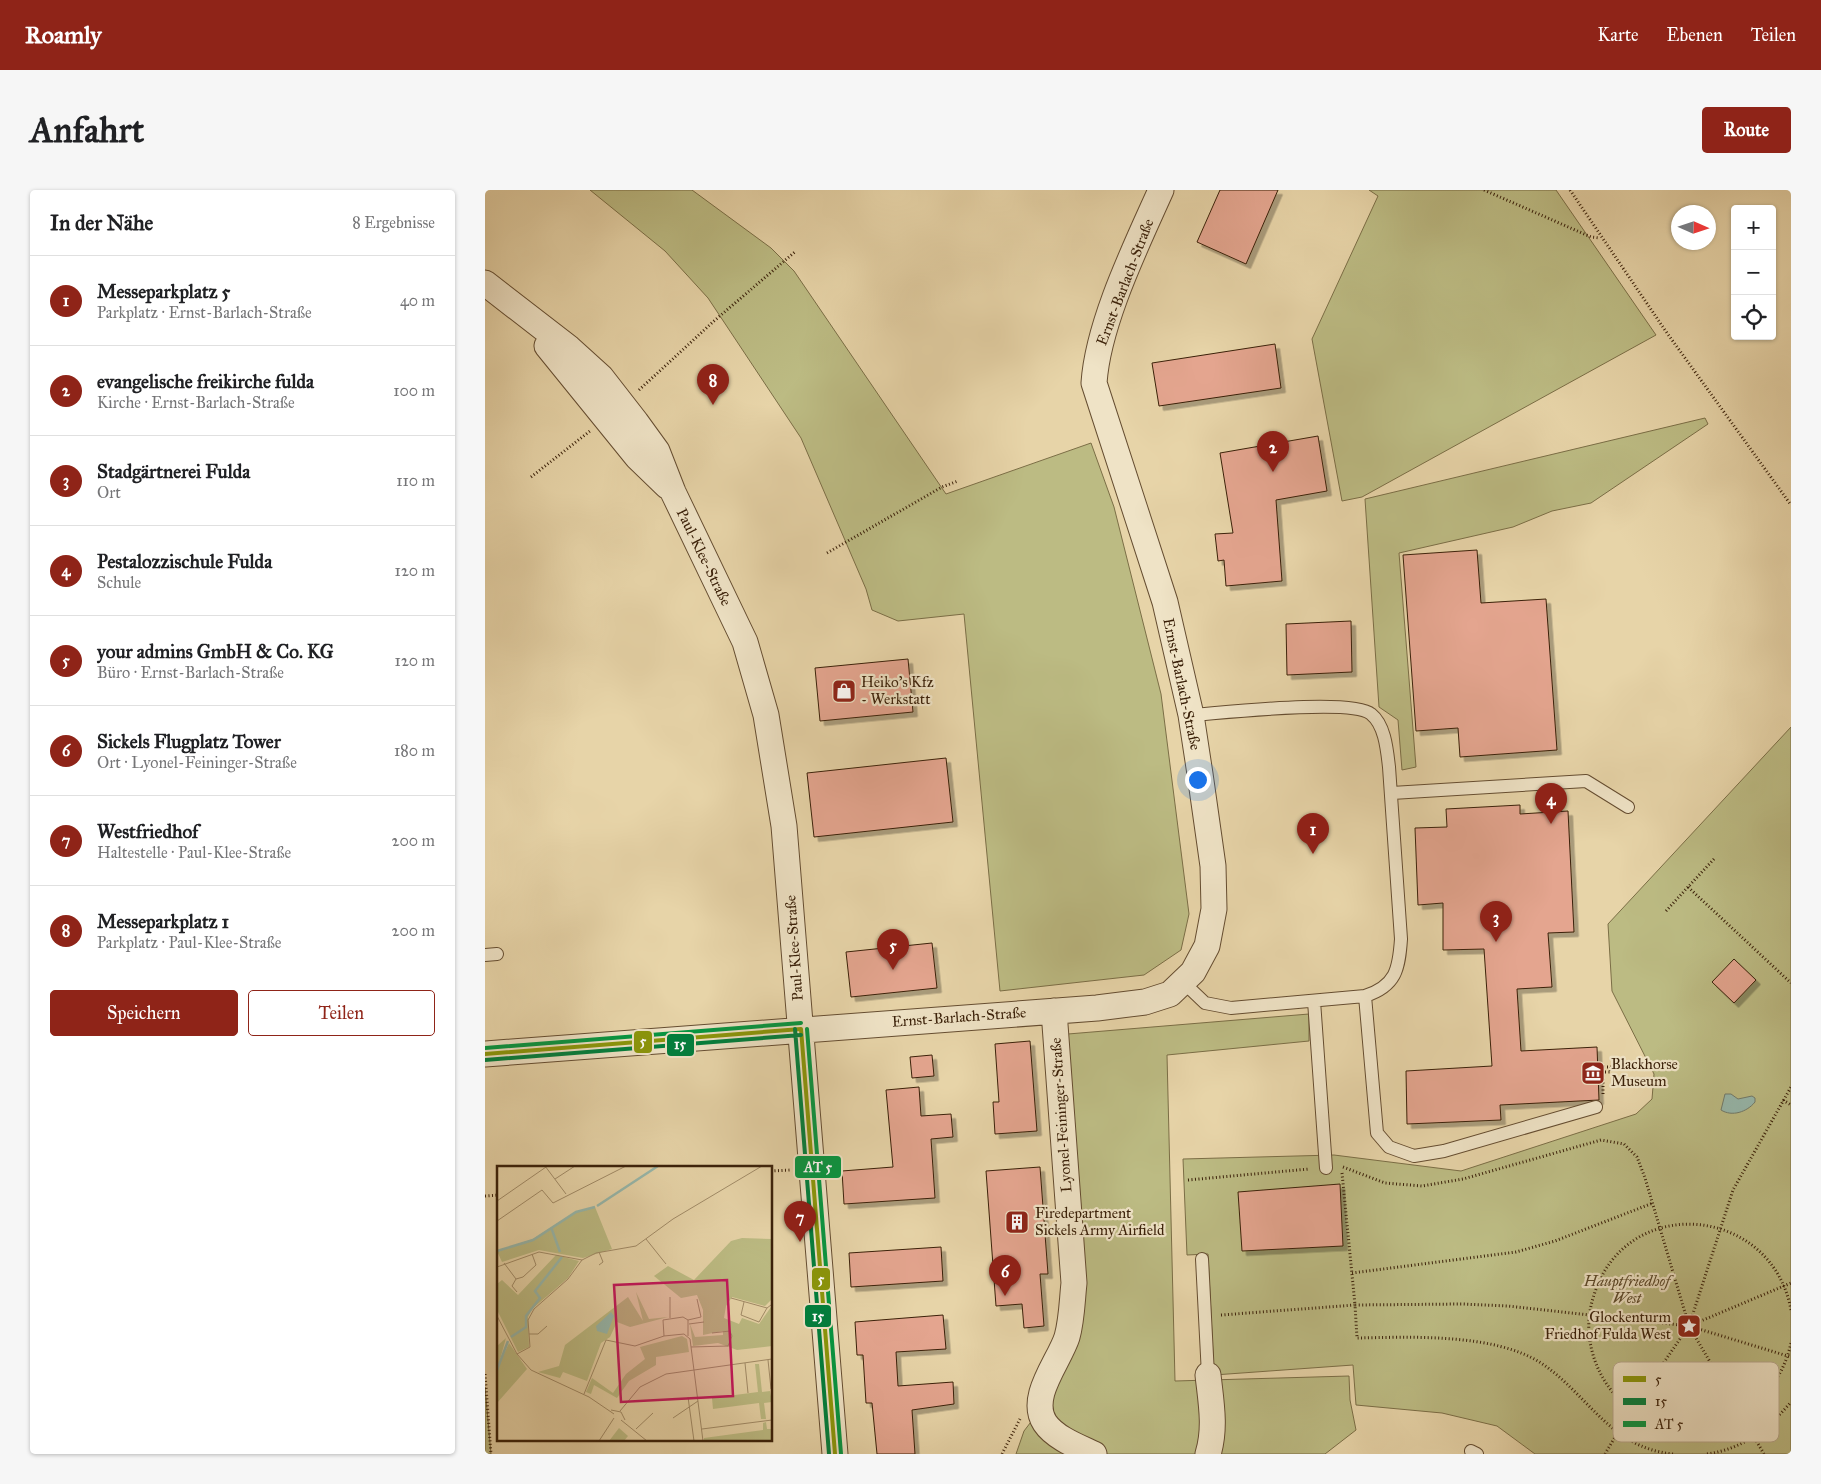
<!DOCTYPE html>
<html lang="de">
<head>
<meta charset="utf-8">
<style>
	:root { --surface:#fff; --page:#f6f6f6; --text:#202124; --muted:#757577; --line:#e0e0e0; --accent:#8f2418 }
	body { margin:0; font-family:"IM FELL Great Primer",serif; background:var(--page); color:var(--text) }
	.controls { position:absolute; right:15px; top:15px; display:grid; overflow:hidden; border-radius:5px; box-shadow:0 1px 4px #0004 }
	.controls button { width:45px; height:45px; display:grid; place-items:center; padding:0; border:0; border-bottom:1px solid var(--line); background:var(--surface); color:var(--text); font:25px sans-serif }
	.compass { position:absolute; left:1186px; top:15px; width:45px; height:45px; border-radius:50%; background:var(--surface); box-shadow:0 1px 4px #0004; rotate:93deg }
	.you { position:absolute; left:712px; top:589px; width:18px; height:18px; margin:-12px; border:4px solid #fff; border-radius:50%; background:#1a73e8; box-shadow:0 0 0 8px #1a73e833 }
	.badge { display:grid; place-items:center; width:32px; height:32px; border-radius:50%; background:var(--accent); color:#fff; font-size:16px; font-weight:700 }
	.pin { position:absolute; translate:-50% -41px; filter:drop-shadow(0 1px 2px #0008) }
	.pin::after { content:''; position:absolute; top:26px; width:18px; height:15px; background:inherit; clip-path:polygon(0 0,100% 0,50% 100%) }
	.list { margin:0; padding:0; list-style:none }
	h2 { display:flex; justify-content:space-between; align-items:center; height:65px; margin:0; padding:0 20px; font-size:21px }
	h2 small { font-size:16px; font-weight:400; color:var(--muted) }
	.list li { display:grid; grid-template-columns:32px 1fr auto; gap:15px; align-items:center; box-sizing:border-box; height:90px; padding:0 20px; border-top:1px solid var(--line) }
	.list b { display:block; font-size:19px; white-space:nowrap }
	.list p { margin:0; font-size:16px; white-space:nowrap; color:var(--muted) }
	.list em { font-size:16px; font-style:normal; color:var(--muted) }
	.actions { display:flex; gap:10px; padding:15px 20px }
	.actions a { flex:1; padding:11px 0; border:1px solid var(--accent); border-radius:5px; text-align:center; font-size:18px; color:var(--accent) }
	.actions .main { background:var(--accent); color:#fff }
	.icon { flex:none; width:28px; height:28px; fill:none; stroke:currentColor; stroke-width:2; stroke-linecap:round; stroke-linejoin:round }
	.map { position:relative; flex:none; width:1306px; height:1264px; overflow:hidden; border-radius:5px }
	header { display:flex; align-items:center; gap:30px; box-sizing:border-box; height:70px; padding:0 25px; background:var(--accent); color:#fff }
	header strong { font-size:24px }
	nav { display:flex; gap:28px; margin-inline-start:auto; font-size:18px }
	.intro { display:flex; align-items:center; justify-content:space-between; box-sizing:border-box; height:120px; padding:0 30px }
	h1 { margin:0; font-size:35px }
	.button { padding:12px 22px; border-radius:5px; background:var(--accent); color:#fff; font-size:18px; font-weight:700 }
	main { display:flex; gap:30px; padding:0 30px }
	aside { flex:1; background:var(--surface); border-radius:5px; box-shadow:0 1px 4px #0004 }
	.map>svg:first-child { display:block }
	.green { fill:#bcbb83; stroke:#7b6e46 }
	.water { fill:#97b8ac; stroke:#727b6b }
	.building { fill:#e4a58f; stroke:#3a2009; filter:url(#shadow) }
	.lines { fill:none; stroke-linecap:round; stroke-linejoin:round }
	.lane-casing { stroke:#654d31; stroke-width:14 }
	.street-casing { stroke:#654d31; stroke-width:27 }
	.path { stroke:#3a2009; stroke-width:3; stroke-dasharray:1 2.5; stroke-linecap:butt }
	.lane { stroke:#efe3c6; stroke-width:12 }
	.street { stroke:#efe3c6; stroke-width:25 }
	.bus-1-casing { stroke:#efe3c6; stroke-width:8 }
	.bus-2-casing { stroke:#efe3c6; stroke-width:8 }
	.bus-3-casing { stroke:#efe3c6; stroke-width:8 }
	.bus-1 { stroke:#8b960a; stroke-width:4 }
	.bus-2 { stroke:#007f3d; stroke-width:4 }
	.bus-3 { stroke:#059641; stroke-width:4 }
	.labels { text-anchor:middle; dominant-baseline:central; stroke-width:4.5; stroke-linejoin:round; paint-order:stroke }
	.street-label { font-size:15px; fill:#3a2009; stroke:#efe3c6 }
	.poi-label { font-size:15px; fill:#3a2009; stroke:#efe3c6; text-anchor:start }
	.park-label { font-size:15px; font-style:italic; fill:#5a4728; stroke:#efe3c6 }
	.inset-river { fill:none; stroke:#97b8ac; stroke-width:2.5 }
	.inset-road { fill:none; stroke:#a28c68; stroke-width:1 }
	.view { fill:#c2185b; fill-opacity:0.15; stroke:#c2185b; stroke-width:2.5 }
	.inset-edge { fill:none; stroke:#3a2009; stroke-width:2.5 }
	.key { fill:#efe3c6; stroke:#b9a88d; stroke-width:1 }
	.key-label { font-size:14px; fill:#3a2009 }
	.line-badge { stroke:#efe3c6; stroke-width:2 }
	.badge-label { font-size:14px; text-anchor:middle; font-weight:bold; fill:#fff }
</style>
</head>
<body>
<header>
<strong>Roamly</strong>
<nav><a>Karte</a><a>Ebenen</a><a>Teilen</a></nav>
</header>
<div class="intro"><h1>Anfahrt</h1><a class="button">Route</a></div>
<main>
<aside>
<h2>In der Nähe<small>8 Ergebnisse</small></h2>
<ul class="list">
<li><span class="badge">1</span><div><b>Messeparkplatz 5</b><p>Parkplatz · Ernst-Barlach-Straße</p></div><em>40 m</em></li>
<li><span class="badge">2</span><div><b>evangelische freikirche fulda</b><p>Kirche · Ernst-Barlach-Straße</p></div><em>100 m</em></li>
<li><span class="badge">3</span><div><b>Stadgärtnerei Fulda</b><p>Ort</p></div><em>110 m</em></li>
<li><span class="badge">4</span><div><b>Pestalozzischule Fulda</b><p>Schule</p></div><em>120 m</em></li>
<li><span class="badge">5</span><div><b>your admins GmbH &amp; Co. KG</b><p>Büro · Ernst-Barlach-Straße</p></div><em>120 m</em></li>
<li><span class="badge">6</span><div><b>Sickels Flugplatz Tower</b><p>Ort · Lyonel-Feininger-Straße</p></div><em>180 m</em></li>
<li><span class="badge">7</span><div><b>Westfriedhof</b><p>Haltestelle · Paul-Klee-Straße</p></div><em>200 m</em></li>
<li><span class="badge">8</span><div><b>Messeparkplatz 1</b><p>Parkplatz · Paul-Klee-Straße</p></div><em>200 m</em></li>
</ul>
<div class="actions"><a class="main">Speichern</a><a>Teilen</a></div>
</aside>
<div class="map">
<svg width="1306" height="1264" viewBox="0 0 1306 1264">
	<defs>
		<filter id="shadow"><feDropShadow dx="4.5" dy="4.5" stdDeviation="0" flood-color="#0004"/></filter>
	</defs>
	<rect width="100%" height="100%" fill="#e7d4a8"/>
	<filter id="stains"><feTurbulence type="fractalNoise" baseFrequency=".004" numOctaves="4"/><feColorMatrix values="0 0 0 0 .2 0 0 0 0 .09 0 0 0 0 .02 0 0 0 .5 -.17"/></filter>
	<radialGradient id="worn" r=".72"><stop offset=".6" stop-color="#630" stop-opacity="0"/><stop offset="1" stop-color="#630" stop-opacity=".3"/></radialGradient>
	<!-- green -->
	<path class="green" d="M105 0H207L286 58 309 81 461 304 606 253 629 317 676 504 704 724 696 760 659 785 515 801 479 424 413 431 387 420 381 399 316 248 223 108 180 61Z
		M884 0H1071L1171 145 877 307 857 311 827 149 893 6Z
		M1220 228 1223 234 1106 313 1067 321 1028 337 914 363 931 577 917 580 913 530 894 517 880 309Z
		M1306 537V1264H1050L1012 1236 957 1223 871 1215 868 1175 729 1185 723 1064 702 1065 698 969 849 965 976 981 1151 924 1167 909 1169 884 1127 801 1123 734Z
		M824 824V851L682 865 690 1191 864 1186 865 1210 871 1240 840 1264H531L539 1241 568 1203 598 1046 583 844Z
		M0 1197 6 1264H0Z"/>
	<!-- water -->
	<path class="water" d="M1240 904H1246L1253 909 1267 906 1270 908V912C1262 922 1247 927 1236 920Z"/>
	<!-- building -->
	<path class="building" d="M735 0H793L761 74 712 52Z
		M790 154 796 198 674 216 667 173Z
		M833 246 842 301 791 310 797 391 741 396 739 370 733 371 730 344 748 343 735 263Z
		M992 360 996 413 1061 409 1072 560 975 567 973 538 931 541 918 365Z
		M866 431 867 482 802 485 801 434Z
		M423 469 428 522 335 531 330 478Z
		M461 568 468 632 329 647 322 583Z
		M1035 615V624L1083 621 1089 742 1063 743 1067 797 1032 799 1036 861 1112 857 1114 910 1015 915 1016 930 922 934 921 881 1007 876 999 759 958 760V713L933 715 930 638 962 637 961 619Z
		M447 753 452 798 366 807 361 762Z
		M1249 769 1271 790 1249 813 1227 792Z
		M545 851 552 941 510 944 508 912H514L510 854Z
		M447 865 449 886 427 888 425 867Z
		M434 897 436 926 466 924 468 947 446 949 450 1008 359 1014 357 981 408 977 401 900Z
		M555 977 563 1084H555L559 1136 539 1138 537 1114 511 1116 501 981Z
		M855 994 858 1056 757 1061 753 1002Z
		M456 1057 458 1091 366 1097 364 1063Z
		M458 1125 461 1159 411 1162 413 1196 468 1192 469 1214 427 1220 430 1264H392L387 1213H381L378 1165H372L370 1132Z"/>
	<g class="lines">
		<!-- lane casing -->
		<g class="lane-casing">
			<path id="lane" d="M907 603 1101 591 1143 617
				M0 765 12 764
				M698 792 720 813 746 818 880 806C911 796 914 779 916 749L904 577C902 560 900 535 886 524 867 508 736 523 706 525
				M880 806 892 943 904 957 929 966 959 961 1111 917
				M829 811 841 978
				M717 1069 723 1185
				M986 1261 992 1264"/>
		</g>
		<!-- street casing -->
		<g class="street-casing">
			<path id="street" d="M0 93 84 158 116 187 151 232 172 261 188 302 260 452 281 525 299 636 350 1264
				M62 156 152 267 182 296
				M569 821 589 1093C587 1111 587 1129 582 1147 574 1172 543 1207 560 1233 570 1248 594 1257 609 1264
				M0 864 612 818 660 812 685 804 708 782 722 756 729 719 728 676 715 584 706 525 680 412 609 193C613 133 651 56 676 0
				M723 1185C726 1212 731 1238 723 1264"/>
		</g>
		<!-- path -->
		<path class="path" d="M999 0 1106 47 1115 48
			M1085 0 1182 143 1306 315
			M154 200 229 131 311 61
			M46 287 105 241
			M342 363 457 297 473 291
			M1229 669 1203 697 1306 793
			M1181 721 1203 697
			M1113 882H1126V877H1118V879
			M1118 904V885
			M1298 910 1306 915
			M858 977 900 993 937 996 978 989 1116 950 1139 954 1152 967 1160 988 1204 1136 1306 1093
			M286 981 306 980
			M703 990 824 979
			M0 1006 14 1005
			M867 1083 1031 1062 1070 1051 1168 1013
			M1306 1120C1287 1015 1141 1002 1109 1105 1102 1126 1102 1146 1109 1168 1117 1193 1137 1218 1161 1229 1224 1258 1292 1218 1306 1153
			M736 1125 870 1115 857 983
			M0 1184 6 1264
			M517 1264 535 1229
			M1120 1264 1146 1220 1204 1136 1248 1000 1306 897
			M1188 1264C1125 1258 1103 1204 1056 1173 1009 1143 926 1147 872 1148L870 1115 977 1114 1023 1116 1204 1136
			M1222 1264C1258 1259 1283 1239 1306 1212
			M1279 1264 1204 1136 1306 1167"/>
		<!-- lane -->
		<use href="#lane" class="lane"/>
		<!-- street -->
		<use href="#street" class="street"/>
		<!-- bus-1 casing -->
		<g class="bus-1-casing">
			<path id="bus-1" d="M316 839 350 1264
				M0 864 316 839"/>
		</g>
		<!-- bus-2 casing -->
		<g class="bus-2-casing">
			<path id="bus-2" d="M310 839 344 1264
				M0 870 316 845"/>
		</g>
		<!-- bus-3 casing -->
		<g class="bus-3-casing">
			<path id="bus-3" d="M322 839 356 1264
				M0 858 316 833"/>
		</g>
		<!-- bus-1 -->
		<use href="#bus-1" class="bus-1"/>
		<!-- bus-2 -->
		<use href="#bus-2" class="bus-2"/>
		<!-- bus-3 -->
		<use href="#bus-3" class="bus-3"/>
	</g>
	<!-- icons -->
	<defs>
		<g id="shop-square" transform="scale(1.25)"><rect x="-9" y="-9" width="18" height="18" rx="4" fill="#8f2418" stroke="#efe3c6"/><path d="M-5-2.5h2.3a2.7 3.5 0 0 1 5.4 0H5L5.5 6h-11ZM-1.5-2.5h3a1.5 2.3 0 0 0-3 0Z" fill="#fff"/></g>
		<g id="museum-square" transform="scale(1.25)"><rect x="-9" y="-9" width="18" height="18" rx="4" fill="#8f2418" stroke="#efe3c6"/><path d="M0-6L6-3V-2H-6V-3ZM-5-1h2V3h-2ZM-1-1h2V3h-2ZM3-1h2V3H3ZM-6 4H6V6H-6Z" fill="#fff"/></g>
		<g id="building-square" transform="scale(1.25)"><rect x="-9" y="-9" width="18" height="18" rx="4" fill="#8f2418" stroke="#efe3c6"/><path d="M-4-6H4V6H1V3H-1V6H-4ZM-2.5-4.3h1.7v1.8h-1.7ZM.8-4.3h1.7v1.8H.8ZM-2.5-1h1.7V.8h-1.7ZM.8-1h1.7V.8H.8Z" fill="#fff"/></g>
		<g id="sight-square" transform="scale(1.25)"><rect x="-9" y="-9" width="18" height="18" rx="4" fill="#8f2418" stroke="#efe3c6"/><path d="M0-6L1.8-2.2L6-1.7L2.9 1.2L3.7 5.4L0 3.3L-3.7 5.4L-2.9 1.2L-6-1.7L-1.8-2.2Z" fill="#fff"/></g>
	</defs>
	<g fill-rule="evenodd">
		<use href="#shop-square" x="359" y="501"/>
		<use href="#museum-square" x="1108" y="883"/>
		<use href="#building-square" x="532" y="1032"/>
		<use href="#sight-square" x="1204" y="1136"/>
	</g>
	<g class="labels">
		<!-- street labels -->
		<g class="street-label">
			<text transform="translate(640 92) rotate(-69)">Ernst-Barlach-Straße</text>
			<text transform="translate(219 367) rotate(64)">Paul-Klee-Straße</text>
			<text transform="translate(697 494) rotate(78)">Ernst-Barlach-Straße</text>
			<text transform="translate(309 758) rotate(-94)">Paul-Klee-Straße</text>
			<text transform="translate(474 827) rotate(-4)">Ernst-Barlach-Straße</text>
			<text transform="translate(576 925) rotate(-94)">Lyonel-Feininger-Straße</text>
		</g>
		<!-- poi labels -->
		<g class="poi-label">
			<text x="376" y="492">Heiko's Kfz<tspan x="376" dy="17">- Werkstatt</tspan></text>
			<text x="1126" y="874">Blackhorse<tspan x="1126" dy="17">Museum</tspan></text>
			<text x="550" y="1023">Firedepartment<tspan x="550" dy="17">Sickels Army Airfield</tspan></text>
			<text x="1186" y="1127" text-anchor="end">Glockenturm<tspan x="1186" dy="17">Friedhof Fulda West</tspan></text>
		</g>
		<!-- park labels -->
		<g class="park-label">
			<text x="1142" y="1091">Hauptfriedhof<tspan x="1142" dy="17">West</tspan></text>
		</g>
	</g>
	<!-- overview -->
	<g transform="translate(12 976)">
		<rect width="275" height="275" fill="#e7d4a8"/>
		<path d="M98 41 115 83 86 92 42 84 5 96 0 85 36 73 78 46ZM245 72 275 73V133L268 140 235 131 229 140 227 152 242 158 245 152 262 158 274 141 275 180 240 184 221 177 196 180 193 158 198 171 226 169V165L206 169V144L200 129 184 132 157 110 171 100 197 114 234 75ZM59 89 82 95 71 112 35 143 31 151 32 181 21 186 0 144V118L5 114 21 129ZM139 126 152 153 171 151 133 161 120 156 113 171 104 177 90 215 66 206 63 212 41 206 62 200 68 179 131 131 146 155ZM185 170 190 173 192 186 159 191V199L132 215 120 232 97 219 94 228 89 226 95 212 116 227 129 208 148 193 143 181ZM9 172 1 201 12 177 30 203 0 237V180ZM258 198H262L265 226 273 225 275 236 267 237 269 253H264L262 237 216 243 215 232 261 226ZM269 256 270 263H275V275H207V272L266 264V257ZM122 262 131 270 127 275H112Z" fill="#bcbb83"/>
		<path d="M114 146 117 150 110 168 100 165 99 160Z" fill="#97b8ac"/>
		<path class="inset-river" d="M100 40 161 0M54 61 63 86M0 85 36 74 79 46 98 41M14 171 29 161V150L43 132 38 125 65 91M0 204 11 175"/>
		<path class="inset-road" d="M48 0 69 28M58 13 78 0M0 35 49 1M0 55 45 24 56 37 129 0M149 73 169 98M7 97 19 113 15 120 20 126M102 99 106 96 102 86M0 101 42 86 85 94M19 113 26 111 39 99 35 88M234 132 270 142 274 139M247 136 244 149 262 156 270 142M0 150 20 188 34 204 92 231 117 248M173 152V131M191 154 204 151 200 133M192 158 207 156M32 168H41L50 160M167 170 166 154 186 151 191 154V170M194 181 231 180 235 170 233 165 215 167M20 188 33 181 31 154 37 143 71 113 85 94 99 87 139 80 176 53 265 0M271 194 274 223M248 197 251 227M87 228 109 174 138 180 167 170 187 168 193 173 206 275M191 231 197 275M114 244 124 246 128 254M123 245 143 221 169 208 275 193M176 252 201 235M124 254 150 275M139 263 156 247M205 263 275 254M102 275 117 252"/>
		<path class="view" d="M230 114 236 230 124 236 117 119Z"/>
		<rect width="275" height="275" class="inset-edge"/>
	</g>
	<!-- legend -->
	<rect x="1128" y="1172" width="166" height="80" rx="8" class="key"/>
	<rect x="1138" y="1186" width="23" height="6" fill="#8b960a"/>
	<rect x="1138" y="1208" width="23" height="7" fill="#007f3d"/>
	<rect x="1138" y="1231" width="23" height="6" fill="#059641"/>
	<g class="key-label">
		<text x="1170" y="1194">5</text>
		<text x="1170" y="1216">15</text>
		<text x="1170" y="1239">AT 5</text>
	</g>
	<g class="line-badge">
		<rect x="148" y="840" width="20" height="24" rx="5" fill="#8b960a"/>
		<rect x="181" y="843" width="29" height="24" rx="5" fill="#007f3d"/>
		<rect x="309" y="965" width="48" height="24" rx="5" fill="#059641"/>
		<rect x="326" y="1077" width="20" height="24" rx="5" fill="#8b960a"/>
		<rect x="319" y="1114" width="28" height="24" rx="5" fill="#007f3d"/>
	</g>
	<g class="badge-label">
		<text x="158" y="856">5</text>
		<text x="195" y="859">15</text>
		<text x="333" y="982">AT 5</text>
		<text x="336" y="1094">5</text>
		<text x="333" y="1131">15</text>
	</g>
	<rect width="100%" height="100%" filter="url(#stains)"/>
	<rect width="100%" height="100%" fill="url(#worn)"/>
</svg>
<div class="controls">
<button>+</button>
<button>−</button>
<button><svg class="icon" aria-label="locate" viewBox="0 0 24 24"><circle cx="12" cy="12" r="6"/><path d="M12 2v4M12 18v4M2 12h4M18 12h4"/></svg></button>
</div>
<svg class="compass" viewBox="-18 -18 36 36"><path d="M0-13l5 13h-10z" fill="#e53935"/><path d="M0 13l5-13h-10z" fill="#757577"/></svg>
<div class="you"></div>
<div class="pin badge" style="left:828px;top:664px">1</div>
<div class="pin badge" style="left:788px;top:282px">2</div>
<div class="pin badge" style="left:1011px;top:752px">3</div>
<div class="pin badge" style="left:1066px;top:634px">4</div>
<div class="pin badge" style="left:408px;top:780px">5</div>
<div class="pin badge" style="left:520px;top:1106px">6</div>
<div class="pin badge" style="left:315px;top:1052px">7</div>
<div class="pin badge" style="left:228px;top:215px">8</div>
</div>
</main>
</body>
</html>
